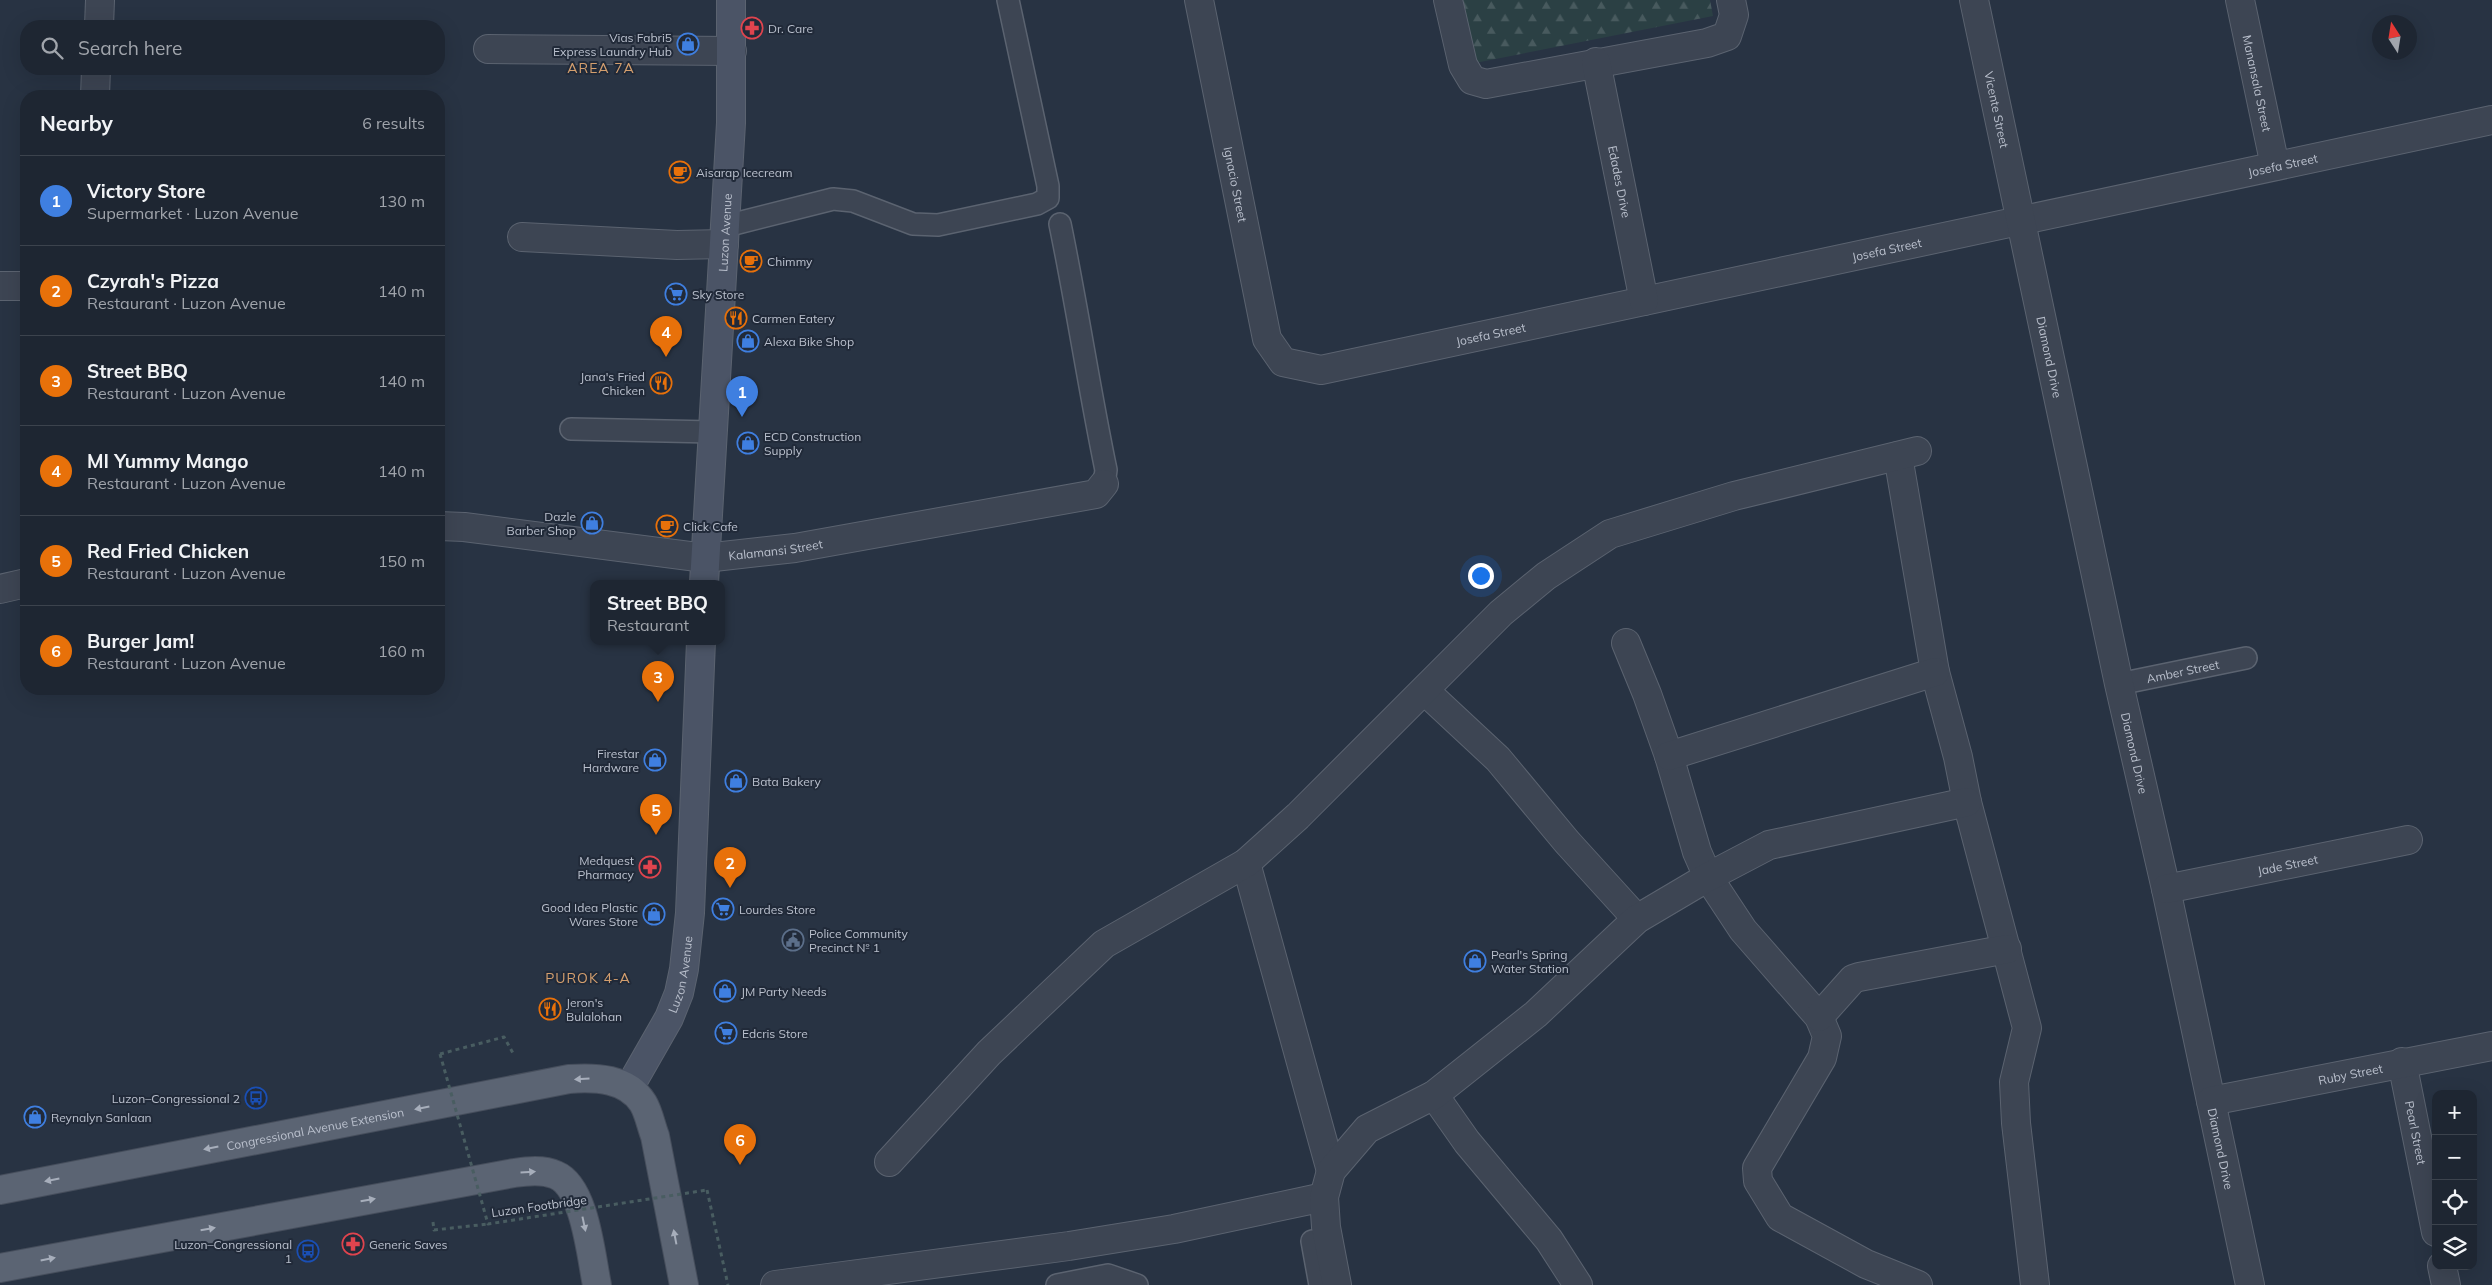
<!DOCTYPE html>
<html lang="en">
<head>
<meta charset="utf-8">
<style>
	:root { --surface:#1e2632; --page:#262e3a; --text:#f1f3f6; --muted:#a1a5ac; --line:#3c434d; --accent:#8c9099 }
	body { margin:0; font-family:Mulish,sans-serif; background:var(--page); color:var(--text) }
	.controls { position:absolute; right:15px; bottom:15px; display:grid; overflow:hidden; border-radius:10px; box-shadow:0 5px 20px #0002 }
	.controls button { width:45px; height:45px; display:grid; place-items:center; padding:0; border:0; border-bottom:1px solid var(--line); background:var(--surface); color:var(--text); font:25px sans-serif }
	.compass { position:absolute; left:2372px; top:15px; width:45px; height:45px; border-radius:50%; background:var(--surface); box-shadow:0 5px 20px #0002; rotate:348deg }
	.you { position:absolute; left:1480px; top:575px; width:18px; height:18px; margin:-12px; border:4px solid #fff; border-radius:50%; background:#1a73e8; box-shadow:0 0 0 8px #1a73e833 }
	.badge { display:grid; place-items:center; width:32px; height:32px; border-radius:50%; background:var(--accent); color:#fff; font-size:16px; font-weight:700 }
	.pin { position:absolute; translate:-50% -41px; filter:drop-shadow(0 1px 2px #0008) }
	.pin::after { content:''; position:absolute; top:26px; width:18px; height:15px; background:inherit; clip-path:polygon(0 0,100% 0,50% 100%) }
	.popup { position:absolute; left:590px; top:580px; width:135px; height:65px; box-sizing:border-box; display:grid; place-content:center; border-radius:10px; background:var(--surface); filter:drop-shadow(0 1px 4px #0005); font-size:16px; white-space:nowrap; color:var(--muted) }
	.popup b { font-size:19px; color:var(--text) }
	.popup::after { content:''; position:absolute; left:50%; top:100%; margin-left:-10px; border:10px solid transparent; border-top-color:var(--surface) }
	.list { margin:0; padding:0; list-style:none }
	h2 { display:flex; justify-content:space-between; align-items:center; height:65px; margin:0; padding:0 20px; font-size:21px }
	h2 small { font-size:16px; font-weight:400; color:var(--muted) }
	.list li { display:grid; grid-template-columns:32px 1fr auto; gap:15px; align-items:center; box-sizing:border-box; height:90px; padding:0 20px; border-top:1px solid var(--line) }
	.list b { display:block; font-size:19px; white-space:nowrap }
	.list p { margin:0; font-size:16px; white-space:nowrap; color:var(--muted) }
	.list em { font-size:16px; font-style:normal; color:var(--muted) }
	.icon { flex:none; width:28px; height:28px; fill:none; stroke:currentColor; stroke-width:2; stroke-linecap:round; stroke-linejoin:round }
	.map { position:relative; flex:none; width:2492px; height:1285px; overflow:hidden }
	.search { position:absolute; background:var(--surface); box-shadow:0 5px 20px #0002; left:20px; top:20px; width:425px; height:55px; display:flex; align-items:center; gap:12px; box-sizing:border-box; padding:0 18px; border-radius:20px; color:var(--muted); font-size:19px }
	.panel { position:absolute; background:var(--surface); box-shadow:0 5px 20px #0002; left:20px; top:90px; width:425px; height:605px; border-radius:20px }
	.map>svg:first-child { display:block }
	.forest { fill:url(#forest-firs) }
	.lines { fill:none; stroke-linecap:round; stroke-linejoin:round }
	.lane-casing { stroke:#5b6370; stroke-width:24 }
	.street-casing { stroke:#5b6370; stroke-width:30 }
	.secondary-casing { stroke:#5b6370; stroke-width:30 }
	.primary-casing { stroke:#464e5c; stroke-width:30 }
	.path { stroke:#495d61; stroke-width:3; stroke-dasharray:4 4; stroke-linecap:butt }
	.lane { stroke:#3d4553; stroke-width:21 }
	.street { stroke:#3d4553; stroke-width:28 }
	.secondary { stroke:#4b5466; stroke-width:28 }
	.primary { stroke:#5b6473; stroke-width:28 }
	.path-bridge { stroke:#495d61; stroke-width:3; stroke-dasharray:4 4; stroke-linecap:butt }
	.oneway { fill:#a7aebb }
	.labels { text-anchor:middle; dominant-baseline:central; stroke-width:4; stroke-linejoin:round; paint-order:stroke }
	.poi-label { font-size:12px; fill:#bac0cd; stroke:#212a39; text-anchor:start }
	.street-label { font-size:12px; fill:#bac0cd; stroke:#212a39 }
	.neighbourhood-label { font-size:14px; letter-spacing:1px; fill:#d49f6e; stroke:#212a39 }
</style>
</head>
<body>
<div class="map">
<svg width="2492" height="1285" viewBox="0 0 2492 1285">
	<defs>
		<pattern id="forest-firs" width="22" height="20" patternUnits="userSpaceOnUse" patternTransform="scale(1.25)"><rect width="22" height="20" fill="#2b4044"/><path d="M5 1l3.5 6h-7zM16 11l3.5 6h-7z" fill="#485a5e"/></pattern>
	</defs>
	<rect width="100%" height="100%" fill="#283343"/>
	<!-- forest -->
	<path class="forest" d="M1457 0H1710L1713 16 1470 64Z"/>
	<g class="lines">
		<!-- lane casing -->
		<g class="lane-casing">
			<g id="lane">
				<path d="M1060 224C1077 306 1089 388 1106 470L1104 484"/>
				<path d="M726 226 833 199 853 201 913 224 938 225 1037 204 1048 198V186L1008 0"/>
				<path d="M571 429 713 432"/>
				<path id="s1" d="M2119 684 2246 658"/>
				<path d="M1312 1241 1320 1285"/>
				<path d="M1057 1285 1108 1275 1137 1285"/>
			</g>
		</g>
		<!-- street casing -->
		<g class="street-casing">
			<g id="street">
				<path id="s2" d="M1199 0 1267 339 1283 362 1321 370 2492 120"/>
				<path d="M1448 0 1463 65 1472 80 1486 84 1707 43 1727 36 1734 15 1731 0"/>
				<path id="s3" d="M1974 0 2119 684 2166 889 2250 1285"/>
				<path id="s4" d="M2240 0 2275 166"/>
				<path d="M99 26 100 0"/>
				<path d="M488 49 732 51"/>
				<path id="s5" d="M1596 62 1644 301"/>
				<path d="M95 96 96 69"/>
				<path d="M522 237 677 245 724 244"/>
				<path d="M0 286H26"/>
				<path d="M1898 456 1935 672 1958 757 1967 802 2027 1028 2014 1082 2016 1123 2035 1285"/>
				<path id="s6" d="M439 526 464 527 705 558 795 548 1096 494 1104 484"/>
				<path d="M0 589 26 583"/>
				<path d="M1626 643 1647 694 1669 756 1697 852 1708 877 1743 930 1819 1017 1827 1036 1822 1058 1757 1168 1758 1181 1780 1217 1866 1264 1918 1285"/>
				<path d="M1425 691 1498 759 1567 842 1637 919"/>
				<path d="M1669 756 1935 672"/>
				<path d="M1246 863 1331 1171"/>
				<path id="s7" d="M2166 889 2408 840"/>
				<path d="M1819 1017 1853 979 1859 977 2007 949"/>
				<path id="s8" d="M2402 1062 2436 1232"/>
				<path d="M1434 1095 1467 1142 1549 1240 1578 1285"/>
				<path id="s9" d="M2211 1101 2492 1046"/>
				<path d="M889 1162 989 1053 1104 944 1246 863 1298 816 1501 613 1546 576 1610 534 1734 496 1917 451"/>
				<path d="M2442 1266 2446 1285"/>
				<path d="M775 1285 1069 1246 1174 1229 1324 1197"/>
				<path d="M1337 1285 1326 1227 1324 1197 1331 1171 1367 1129 1434 1095 1536 1014 1637 919 1708 877 1769 845 1967 802"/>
			</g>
		</g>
		<!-- secondary casing -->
		<g class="secondary-casing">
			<g id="secondary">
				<path id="s10" d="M704 583 731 123V0"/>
				<path id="s11" d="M629 1088 669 1018 679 993 684 969 690 913 701 641"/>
			</g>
		</g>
		<!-- primary casing -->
		<g class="primary-casing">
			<g id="primary">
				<path id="s12" d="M0 1190 569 1079C596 1077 627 1078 643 1103 649 1113 651 1126 655 1136L684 1285"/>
				<path d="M0 1268 514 1173C527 1171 543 1169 556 1175 585 1187 591 1256 597 1285"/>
			</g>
		</g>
		<!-- path -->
		<path class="path" d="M440 1054 504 1037 514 1055
			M707 1190 728 1285
			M433 1222 434 1230 488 1224"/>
		<!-- lane -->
		<use href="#lane" class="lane"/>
		<!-- street -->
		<use href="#street" class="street"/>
		<!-- secondary -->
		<use href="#secondary" class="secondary"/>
		<!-- primary -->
		<use href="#primary" class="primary"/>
		<!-- path-bridge -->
		<path class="path-bridge" d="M440 1054 488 1224 707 1190"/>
	</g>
	<!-- one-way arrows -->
	<defs><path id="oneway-solid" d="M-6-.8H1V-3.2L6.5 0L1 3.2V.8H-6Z" transform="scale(1.25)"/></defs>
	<g class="oneway">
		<use href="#oneway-solid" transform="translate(582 1079) rotate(177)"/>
		<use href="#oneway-solid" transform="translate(422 1108) rotate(169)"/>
		<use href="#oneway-solid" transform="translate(211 1148) rotate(169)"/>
		<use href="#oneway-solid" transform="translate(528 1172) rotate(-4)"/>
		<use href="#oneway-solid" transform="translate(52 1180) rotate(169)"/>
		<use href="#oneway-solid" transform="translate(368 1200) rotate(-10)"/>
		<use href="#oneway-solid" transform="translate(584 1224) rotate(78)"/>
		<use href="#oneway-solid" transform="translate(208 1229) rotate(-10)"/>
		<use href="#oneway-solid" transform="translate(675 1237) rotate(-101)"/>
		<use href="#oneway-solid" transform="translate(48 1259) rotate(-11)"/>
	</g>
	<!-- icons -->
	<defs>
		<g id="pharmacy-ring" transform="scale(1.125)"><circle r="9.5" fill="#212a39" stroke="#e0444e" stroke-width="1.5"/><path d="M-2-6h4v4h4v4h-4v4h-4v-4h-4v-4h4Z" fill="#e0444e"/></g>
		<g id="shop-ring" transform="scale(1.125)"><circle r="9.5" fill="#212a39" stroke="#3f7fe0" stroke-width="1.5"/><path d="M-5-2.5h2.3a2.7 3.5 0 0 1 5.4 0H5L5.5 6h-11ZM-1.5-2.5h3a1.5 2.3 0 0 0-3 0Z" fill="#3f7fe0"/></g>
		<g id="cafe-ring" transform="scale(1.125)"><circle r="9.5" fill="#212a39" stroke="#e8710a" stroke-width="1.5"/><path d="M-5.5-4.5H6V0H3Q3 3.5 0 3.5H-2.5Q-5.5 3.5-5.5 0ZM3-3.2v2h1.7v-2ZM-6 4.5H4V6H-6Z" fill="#e8710a"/></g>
		<g id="supermarket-ring" transform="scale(1.125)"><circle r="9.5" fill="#212a39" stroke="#3f7fe0" stroke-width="1.5"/><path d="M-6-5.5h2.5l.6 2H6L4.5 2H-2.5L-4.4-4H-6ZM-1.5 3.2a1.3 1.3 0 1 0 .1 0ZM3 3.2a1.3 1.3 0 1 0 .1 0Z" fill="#3f7fe0"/></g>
		<g id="restaurant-ring" transform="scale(1.125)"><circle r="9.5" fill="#212a39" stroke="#e8710a" stroke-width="1.5"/><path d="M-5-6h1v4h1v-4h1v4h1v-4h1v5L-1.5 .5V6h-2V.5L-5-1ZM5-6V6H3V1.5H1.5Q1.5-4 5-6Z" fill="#e8710a"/></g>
		<g id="civic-ring" transform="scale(1.125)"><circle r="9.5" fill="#212a39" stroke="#5c6f8a" stroke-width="1.5"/><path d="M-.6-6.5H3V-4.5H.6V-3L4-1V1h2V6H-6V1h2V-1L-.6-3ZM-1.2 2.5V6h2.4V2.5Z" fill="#5c6f8a"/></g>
		<g id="bus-ring" transform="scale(1.125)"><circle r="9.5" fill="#212a39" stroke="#1a4fb4" stroke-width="1.5"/><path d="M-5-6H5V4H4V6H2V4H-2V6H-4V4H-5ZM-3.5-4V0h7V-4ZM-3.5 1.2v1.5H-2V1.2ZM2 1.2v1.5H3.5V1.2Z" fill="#1a4fb4"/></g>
	</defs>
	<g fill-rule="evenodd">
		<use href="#pharmacy-ring" x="752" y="28"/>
		<use href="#shop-ring" x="688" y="44"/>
		<use href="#cafe-ring" x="680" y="172"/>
		<use href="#cafe-ring" x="751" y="261"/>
		<use href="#supermarket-ring" x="676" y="294"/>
		<use href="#restaurant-ring" x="736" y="318"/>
		<use href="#shop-ring" x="748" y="341"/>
		<use href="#restaurant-ring" x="661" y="383"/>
		<use href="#shop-ring" x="748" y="443"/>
		<use href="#shop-ring" x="592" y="523"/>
		<use href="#cafe-ring" x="667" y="526"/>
		<use href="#shop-ring" x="655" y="760"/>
		<use href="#shop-ring" x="736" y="781"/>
		<use href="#pharmacy-ring" x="650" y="867"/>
		<use href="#supermarket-ring" x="723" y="909"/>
		<use href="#shop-ring" x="654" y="914"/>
		<use href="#civic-ring" x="793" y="940"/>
		<use href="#shop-ring" x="1475" y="961"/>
		<use href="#shop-ring" x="725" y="991"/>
		<use href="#restaurant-ring" x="550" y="1009"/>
		<use href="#supermarket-ring" x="726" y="1033"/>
		<use href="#bus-ring" x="256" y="1098"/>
		<use href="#shop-ring" x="35" y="1117"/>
		<use href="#pharmacy-ring" x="353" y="1244"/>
		<use href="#bus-ring" x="308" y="1251"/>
	</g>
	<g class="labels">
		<!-- poi labels -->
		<g class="poi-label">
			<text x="768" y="28">Dr. Care</text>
			<text x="672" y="37" text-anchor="end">Vias Fabri5<tspan x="672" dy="14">Express Laundry Hub</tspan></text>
			<text x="696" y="172">Aisarap Icecream</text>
			<text x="767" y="261">Chimmy</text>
			<text x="692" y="294">Sky Store</text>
			<text x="752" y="318">Carmen Eatery</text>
			<text x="764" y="341">Alexa Bike Shop</text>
			<text x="645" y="376" text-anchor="end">Jana's Fried<tspan x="645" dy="14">Chicken</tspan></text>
			<text x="764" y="436">ECD Construction<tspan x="764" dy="14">Supply</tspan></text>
			<text x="576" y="516" text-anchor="end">Dazle<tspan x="576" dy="14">Barber Shop</tspan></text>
			<text x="683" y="526">Click Cafe</text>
			<text x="639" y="753" text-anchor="end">Firestar<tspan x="639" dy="14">Hardware</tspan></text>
			<text x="752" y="781">Bata Bakery</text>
			<text x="634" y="860" text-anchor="end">Medquest<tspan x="634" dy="14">Pharmacy</tspan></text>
			<text x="638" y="907" text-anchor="end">Good Idea Plastic<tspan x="638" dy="14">Wares Store</tspan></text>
			<text x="739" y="909">Lourdes Store</text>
			<text x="809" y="933">Police Community<tspan x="809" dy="14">Precinct № 1</tspan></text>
			<text x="1491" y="954">Pearl's Spring<tspan x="1491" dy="14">Water Station</tspan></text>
			<text x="741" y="991">JM Party Needs</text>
			<text x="566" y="1002">Jeron's<tspan x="566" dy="14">Bulalohan</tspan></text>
			<text x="742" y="1033">Edcris Store</text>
			<text x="240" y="1098" text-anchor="end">Luzon–Congressional 2</text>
			<text x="51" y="1117">Reynalyn Sanlaan</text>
			<text x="292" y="1244" text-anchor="end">Luzon–Congressional<tspan x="292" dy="14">1</tspan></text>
			<text x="369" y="1244">Generic Saves</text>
		</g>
		<!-- street labels -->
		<g class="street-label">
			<text stroke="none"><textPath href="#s4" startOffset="85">Manansala Street</textPath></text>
			<text stroke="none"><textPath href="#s3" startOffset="112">Vicente Street</textPath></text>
			<text stroke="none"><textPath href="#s2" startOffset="1396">Josefa Street</textPath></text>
			<text stroke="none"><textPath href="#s5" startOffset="122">Edades Drive</textPath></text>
			<text stroke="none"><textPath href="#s2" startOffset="188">Ignacio Street</textPath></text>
			<text stroke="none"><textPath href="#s10" startOffset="351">Luzon Avenue</textPath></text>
			<text stroke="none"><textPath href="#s2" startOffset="991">Josefa Street</textPath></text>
			<text stroke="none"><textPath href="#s2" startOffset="586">Josefa Street</textPath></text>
			<text stroke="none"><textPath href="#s3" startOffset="365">Diamond Drive</textPath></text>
			<text stroke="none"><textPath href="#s6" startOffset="339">Kalamansi Street</textPath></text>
			<text stroke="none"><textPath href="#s1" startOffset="65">Amber Street</textPath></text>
			<text stroke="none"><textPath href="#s3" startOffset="770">Diamond Drive</textPath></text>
			<text stroke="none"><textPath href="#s7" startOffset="124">Jade Street</textPath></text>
			<text stroke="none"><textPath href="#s11" startOffset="126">Luzon Avenue</textPath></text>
			<text stroke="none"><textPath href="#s9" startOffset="142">Ruby Street</textPath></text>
			<text stroke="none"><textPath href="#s12" startOffset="321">Congressional Avenue Extension</textPath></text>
			<text stroke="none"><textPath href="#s8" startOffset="72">Pearl Street</textPath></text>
			<text stroke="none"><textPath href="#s3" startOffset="1175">Diamond Drive</textPath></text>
			<text transform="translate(539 1206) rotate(-8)">Luzon Footbridge</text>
		</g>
		<!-- neighbourhood labels -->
		<g class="neighbourhood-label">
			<text x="601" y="68">AREA 7A</text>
			<text x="588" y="978">PUROK 4-A</text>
		</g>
	</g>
</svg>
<div class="controls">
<button>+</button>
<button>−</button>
<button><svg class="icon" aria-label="locate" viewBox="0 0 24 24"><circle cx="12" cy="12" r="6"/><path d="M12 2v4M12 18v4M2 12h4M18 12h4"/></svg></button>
<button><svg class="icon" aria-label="layers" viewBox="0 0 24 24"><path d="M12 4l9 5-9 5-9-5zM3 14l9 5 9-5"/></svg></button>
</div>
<svg class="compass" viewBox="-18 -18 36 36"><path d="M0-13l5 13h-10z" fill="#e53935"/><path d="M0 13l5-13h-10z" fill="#a1a5ac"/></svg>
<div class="you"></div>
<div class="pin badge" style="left:742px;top:417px;background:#3f7fe0">1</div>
<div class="pin badge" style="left:730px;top:888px;background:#e8710a">2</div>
<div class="pin badge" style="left:658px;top:702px;background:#e8710a">3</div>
<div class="popup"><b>Street BBQ</b>Restaurant</div>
<div class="pin badge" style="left:666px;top:357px;background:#e8710a">4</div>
<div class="pin badge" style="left:656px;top:835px;background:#e8710a">5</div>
<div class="pin badge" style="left:740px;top:1165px;background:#e8710a">6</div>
<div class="search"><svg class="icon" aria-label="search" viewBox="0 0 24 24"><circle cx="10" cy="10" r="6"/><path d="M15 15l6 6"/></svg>Search here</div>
<section class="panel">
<h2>Nearby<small>6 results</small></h2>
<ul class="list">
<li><span class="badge" style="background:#3f7fe0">1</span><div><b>Victory Store</b><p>Supermarket · Luzon Avenue</p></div><em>130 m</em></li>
<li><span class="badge" style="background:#e8710a">2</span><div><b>Czyrah's Pizza</b><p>Restaurant · Luzon Avenue</p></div><em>140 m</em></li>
<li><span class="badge" style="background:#e8710a">3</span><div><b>Street BBQ</b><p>Restaurant · Luzon Avenue</p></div><em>140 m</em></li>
<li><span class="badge" style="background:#e8710a">4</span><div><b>MI Yummy Mango</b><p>Restaurant · Luzon Avenue</p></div><em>140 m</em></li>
<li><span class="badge" style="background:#e8710a">5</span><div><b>Red Fried Chicken</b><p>Restaurant · Luzon Avenue</p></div><em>150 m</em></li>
<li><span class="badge" style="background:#e8710a">6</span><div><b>Burger Jam!</b><p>Restaurant · Luzon Avenue</p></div><em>160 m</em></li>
</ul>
</section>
</div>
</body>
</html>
